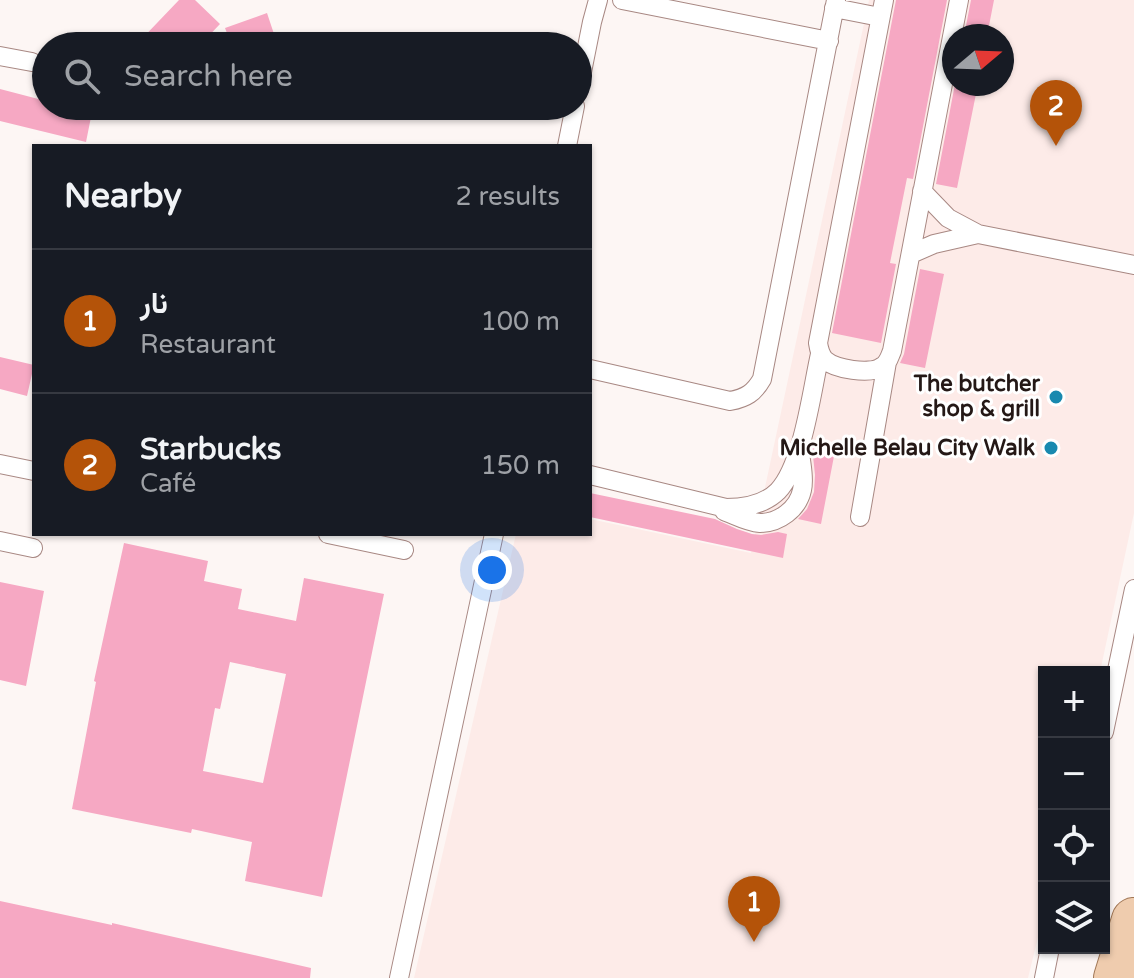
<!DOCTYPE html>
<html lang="en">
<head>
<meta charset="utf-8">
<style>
	:root { --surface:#171b24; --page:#20242c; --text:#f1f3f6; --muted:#9ea1a6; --line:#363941; --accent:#b45309 }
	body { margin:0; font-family:"Varela Round",Vazirmatn,sans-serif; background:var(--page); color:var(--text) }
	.controls { position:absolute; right:24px; bottom:24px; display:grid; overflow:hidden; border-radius:0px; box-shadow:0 2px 6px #0004 }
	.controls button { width:72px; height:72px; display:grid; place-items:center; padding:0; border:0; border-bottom:2px solid var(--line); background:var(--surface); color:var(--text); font:40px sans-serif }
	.compass { position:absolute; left:942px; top:24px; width:72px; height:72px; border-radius:50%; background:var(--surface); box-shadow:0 2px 6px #0004; rotate:71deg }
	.you { position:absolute; left:492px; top:570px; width:28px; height:28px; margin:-20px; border:6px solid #fff; border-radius:50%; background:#1a73e8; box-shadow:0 0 0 12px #1a73e833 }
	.badge { display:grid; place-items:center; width:52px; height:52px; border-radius:50%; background:var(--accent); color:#fff; font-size:26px; font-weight:700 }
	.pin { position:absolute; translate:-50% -66px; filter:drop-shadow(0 2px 4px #0008) }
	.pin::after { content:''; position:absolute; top:42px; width:28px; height:24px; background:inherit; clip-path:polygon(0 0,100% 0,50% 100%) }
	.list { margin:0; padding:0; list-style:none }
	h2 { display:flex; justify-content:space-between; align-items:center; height:104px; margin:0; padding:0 32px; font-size:34px }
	h2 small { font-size:26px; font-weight:400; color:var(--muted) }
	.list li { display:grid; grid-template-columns:52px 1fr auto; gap:24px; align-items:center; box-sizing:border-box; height:144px; padding:0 32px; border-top:2px solid var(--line) }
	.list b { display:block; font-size:30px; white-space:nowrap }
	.list p { margin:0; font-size:26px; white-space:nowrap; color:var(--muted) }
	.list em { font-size:26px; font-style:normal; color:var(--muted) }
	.icon { flex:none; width:44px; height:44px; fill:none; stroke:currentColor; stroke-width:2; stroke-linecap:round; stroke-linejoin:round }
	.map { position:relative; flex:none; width:1134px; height:978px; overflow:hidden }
	.search { position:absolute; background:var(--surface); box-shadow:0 2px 6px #0004; left:32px; top:32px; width:560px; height:88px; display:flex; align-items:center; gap:20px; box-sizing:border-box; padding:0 28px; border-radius:44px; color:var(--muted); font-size:30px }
	.panel { position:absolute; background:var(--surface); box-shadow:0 2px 6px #0004; left:32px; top:144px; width:560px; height:392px; border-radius:0px }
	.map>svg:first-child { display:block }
	.built { fill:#fdebe8; fill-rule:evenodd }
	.building { fill:#f6a8c3; fill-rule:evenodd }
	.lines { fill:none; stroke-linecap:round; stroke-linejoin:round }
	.lane-casing { stroke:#a88883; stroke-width:20 }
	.primary-casing { stroke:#a17756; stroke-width:46 }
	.lane { stroke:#fff; stroke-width:18 }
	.primary { stroke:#efccae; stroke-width:44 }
	.poi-dot { fill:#1989af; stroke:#fff; stroke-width:3 }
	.labels { text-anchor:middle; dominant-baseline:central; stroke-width:6; stroke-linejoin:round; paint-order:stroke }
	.poi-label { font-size:22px; font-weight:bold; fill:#241816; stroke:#fff; text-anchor:end }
</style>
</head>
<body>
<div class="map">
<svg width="1134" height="978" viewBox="0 0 1134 978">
	<rect width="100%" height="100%" fill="#fdf6f4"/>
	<!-- built -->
	<path class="built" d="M869 0H1134V513L1100 672H1044V913L1028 978H414L516 534H590V519L751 553ZM954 36H1002V84H954Z"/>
	<!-- building -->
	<path class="building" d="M179 0H195L220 24 199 46H135Z
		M896 0H947L913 179 907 178 890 263 896 264 881 343 832 333Z
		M971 0H994L987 36H964Z
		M267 13 278 46H232L225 28Z
		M955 84H978L957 188 936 184Z
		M0 89 46 101V106H68L92 112 86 142 0 121Z
		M920 269 944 274 925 368 900 363 904 354Z
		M0 357 34 365 27 396 0 389Z
		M812 446 835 451 821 524 798 519 807 509 814 492 815 475Z
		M590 493 715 519 737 529 752 534 761 535 778 532 787 534 783 558 590 517Z
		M124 543 208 561 204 581 242 589 238 609 296 621 304 578 384 594 322 897 245 881 252 842 192 829 191 833 72 809 96 682 94 681ZM230 662 286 674 263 783 203 771 215 708 220 709Z
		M0 582 44 591 26 686 0 680Z
		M0 901 112 925V923L311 968 310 978H0Z"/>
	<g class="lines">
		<!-- lane casing -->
		<g class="lane-casing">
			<path id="lane" d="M622 0 829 41
				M884 0 818 343C819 349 820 355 825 360 835 369 870 375 881 367 888 364 889 358 892 351L959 0
				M834 8 880 17
				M0 56 32 62
				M578 92 592 22 598 0
				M567 146 575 106
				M922 191 948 218 978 234 1134 265
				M911 254 934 244 978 234
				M590 369 730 401C746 398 754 393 762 379L836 0
				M0 464 34 471
				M590 475 726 508C745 508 764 505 778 491 803 465 812 389 820 354
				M724 511C735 515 747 522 760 523 779 523 798 509 802 490 805 478 801 464 800 452
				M860 517 887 362
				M328 534 404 550
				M0 541 33 548
				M1104 732 1134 589
				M399 978 494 534
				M1044 978 1050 948"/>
		</g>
		<!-- primary casing -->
		<g class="primary-casing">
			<path id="primary" d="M1116 978 1134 920"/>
		</g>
		<!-- lane -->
		<use href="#lane" class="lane"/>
		<!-- primary -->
		<use href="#primary" class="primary"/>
	</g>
	<!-- markers -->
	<g class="poi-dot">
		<circle cx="1056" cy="397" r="8"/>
		<circle cx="1051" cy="448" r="8"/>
	</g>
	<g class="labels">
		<!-- poi labels -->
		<g class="poi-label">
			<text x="1040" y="384">The butcher<tspan x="1040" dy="25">shop &amp; grill</tspan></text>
			<text x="1035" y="448">Michelle Belau City Walk</text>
		</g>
	</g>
</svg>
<div class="controls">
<button>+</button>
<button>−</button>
<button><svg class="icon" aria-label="locate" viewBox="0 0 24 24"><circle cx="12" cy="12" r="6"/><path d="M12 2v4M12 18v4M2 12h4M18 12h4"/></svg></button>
<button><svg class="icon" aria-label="layers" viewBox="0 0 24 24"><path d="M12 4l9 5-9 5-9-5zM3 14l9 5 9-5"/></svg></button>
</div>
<svg class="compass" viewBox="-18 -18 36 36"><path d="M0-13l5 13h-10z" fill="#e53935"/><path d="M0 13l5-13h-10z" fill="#9ea1a6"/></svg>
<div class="you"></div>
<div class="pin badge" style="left:754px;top:942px">1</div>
<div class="pin badge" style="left:1056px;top:146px">2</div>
<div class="search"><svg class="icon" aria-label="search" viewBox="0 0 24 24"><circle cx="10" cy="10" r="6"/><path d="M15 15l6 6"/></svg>Search here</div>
<section class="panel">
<h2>Nearby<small>2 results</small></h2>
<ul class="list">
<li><span class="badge">1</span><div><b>نار</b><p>Restaurant</p></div><em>100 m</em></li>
<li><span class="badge">2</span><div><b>Starbucks</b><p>Café</p></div><em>150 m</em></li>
</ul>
</section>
</div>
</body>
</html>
